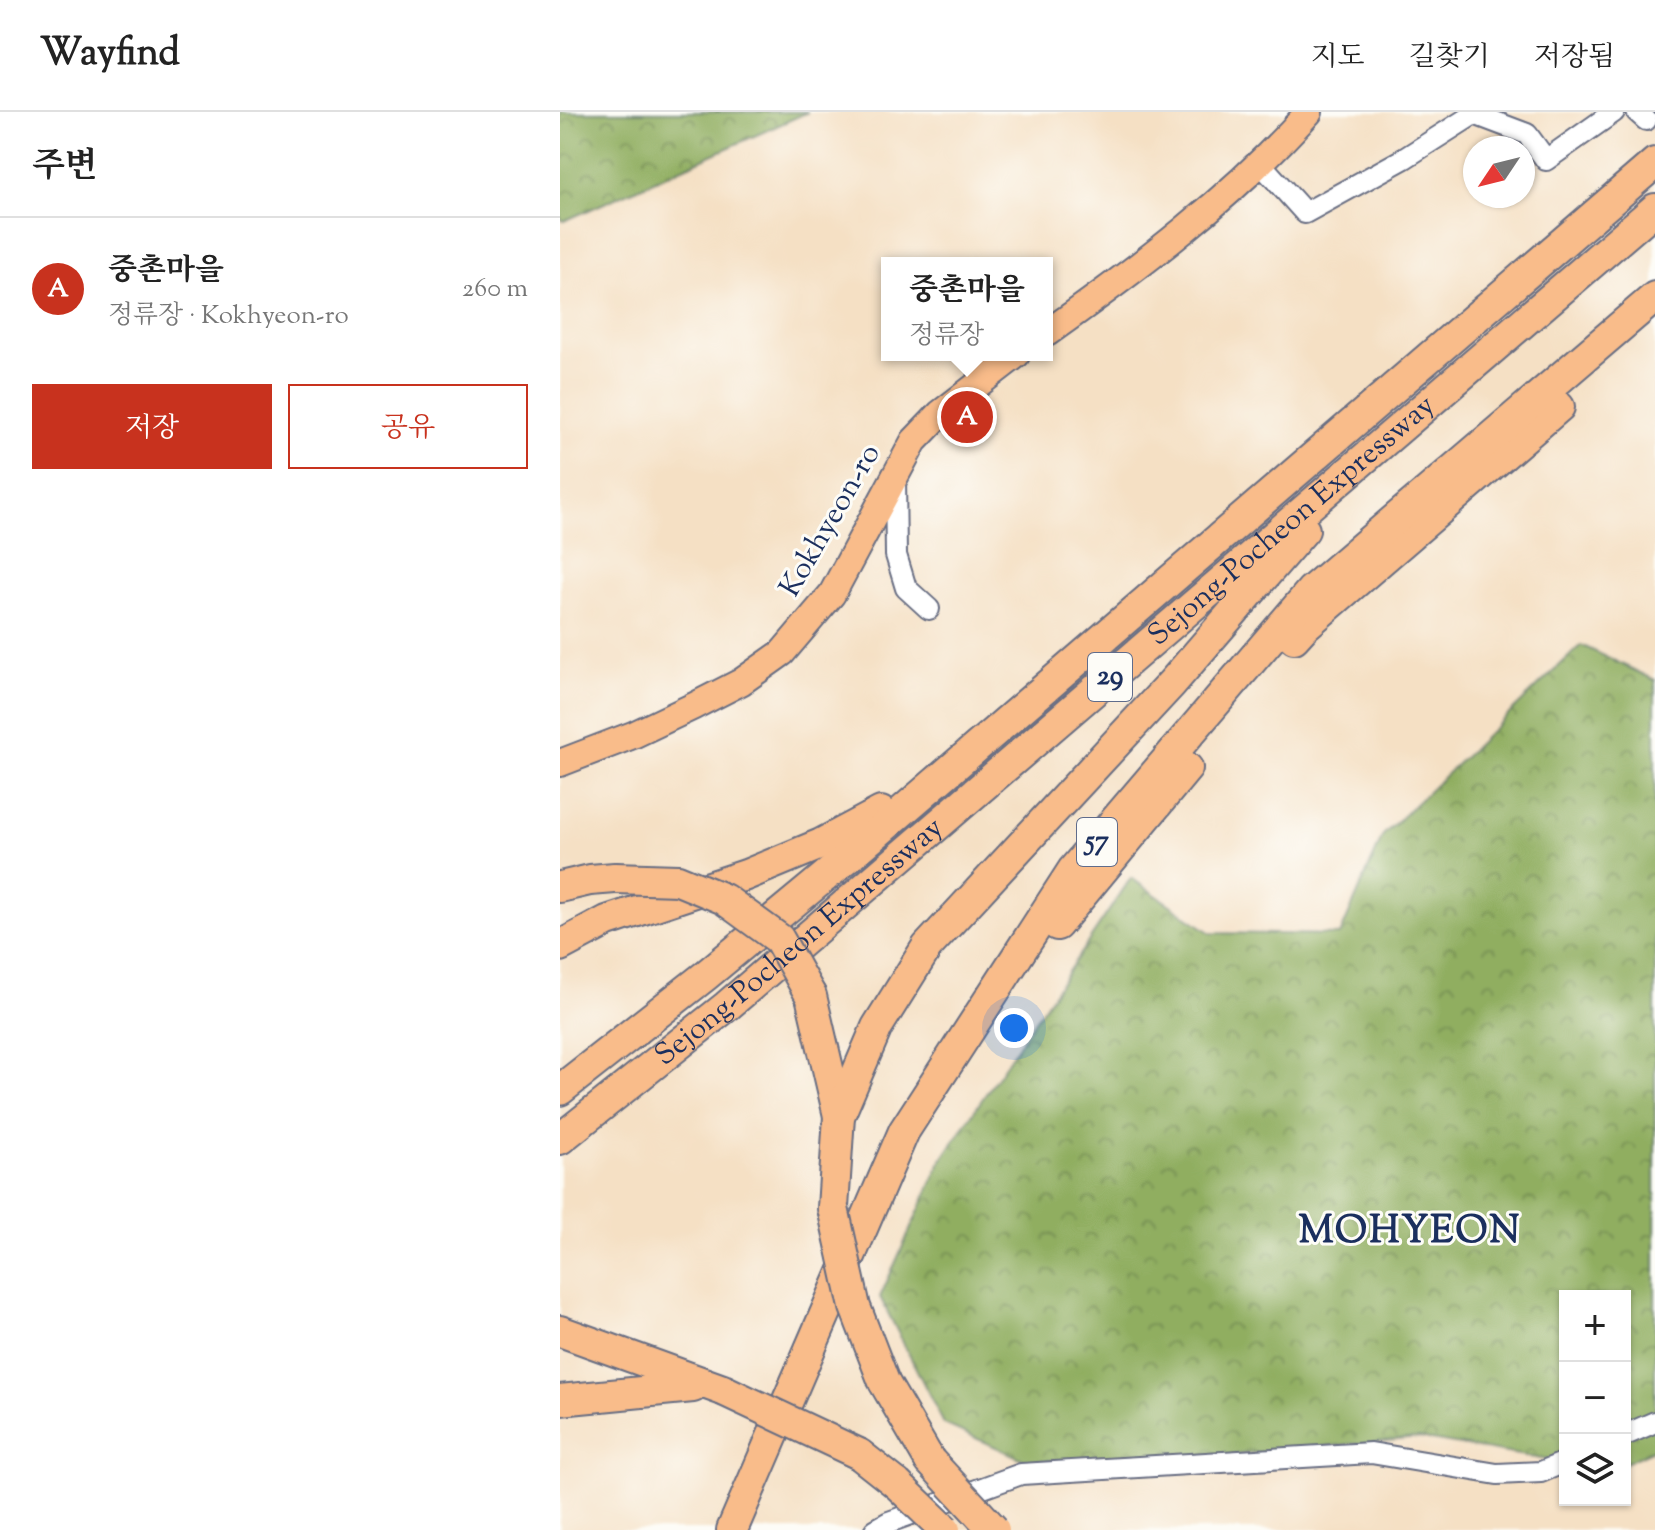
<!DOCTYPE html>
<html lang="ko">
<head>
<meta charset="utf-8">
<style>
	:root { --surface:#fff; --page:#f2f2f2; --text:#222; --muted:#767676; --line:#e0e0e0; --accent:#c8321e }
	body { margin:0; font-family:"Sorts Mill Goudy","Noto Serif KR",serif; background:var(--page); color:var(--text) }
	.controls { position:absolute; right:24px; bottom:24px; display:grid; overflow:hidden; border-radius:0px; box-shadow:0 2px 6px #0004 }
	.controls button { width:72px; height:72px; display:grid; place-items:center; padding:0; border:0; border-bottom:2px solid var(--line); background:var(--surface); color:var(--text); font:40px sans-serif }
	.compass { position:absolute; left:903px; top:24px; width:72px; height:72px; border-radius:50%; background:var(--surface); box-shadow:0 2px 6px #0004; rotate:235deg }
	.you { position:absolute; left:454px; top:916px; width:28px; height:28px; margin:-20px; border:6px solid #fff; border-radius:50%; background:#1a73e8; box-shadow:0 0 0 12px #1a73e833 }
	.badge { display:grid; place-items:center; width:52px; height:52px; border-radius:50%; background:var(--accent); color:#fff; font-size:26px; font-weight:700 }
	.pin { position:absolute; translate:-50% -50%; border:4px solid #fff; box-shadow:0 2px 8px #0006 }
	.popup { position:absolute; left:321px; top:145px; width:172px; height:104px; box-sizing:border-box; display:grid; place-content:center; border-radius:0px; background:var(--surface); filter:drop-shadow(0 2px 6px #0005); font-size:26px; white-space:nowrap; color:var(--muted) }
	.popup b { font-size:30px; color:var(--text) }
	.popup::after { content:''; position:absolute; left:50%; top:100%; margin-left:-16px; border:16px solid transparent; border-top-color:var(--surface) }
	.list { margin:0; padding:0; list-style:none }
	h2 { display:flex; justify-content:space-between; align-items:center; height:104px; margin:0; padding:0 32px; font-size:34px }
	h2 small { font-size:26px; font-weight:400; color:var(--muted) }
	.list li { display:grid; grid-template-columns:52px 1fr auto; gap:24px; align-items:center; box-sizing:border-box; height:144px; padding:0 32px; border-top:2px solid var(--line) }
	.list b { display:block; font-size:30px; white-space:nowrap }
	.list p { margin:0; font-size:26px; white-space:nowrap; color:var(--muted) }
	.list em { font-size:26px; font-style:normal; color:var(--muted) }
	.actions { display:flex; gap:16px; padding:24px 32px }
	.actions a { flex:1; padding:18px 0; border:2px solid var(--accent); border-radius:0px; text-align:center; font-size:28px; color:var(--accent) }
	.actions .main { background:var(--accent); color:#fff }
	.icon { flex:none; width:44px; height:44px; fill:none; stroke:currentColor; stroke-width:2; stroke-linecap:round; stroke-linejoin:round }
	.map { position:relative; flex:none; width:1095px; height:1418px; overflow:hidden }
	header { display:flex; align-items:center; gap:48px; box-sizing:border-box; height:112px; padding:0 40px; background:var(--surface); border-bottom:2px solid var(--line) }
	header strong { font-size:38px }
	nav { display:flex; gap:44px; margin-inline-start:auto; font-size:28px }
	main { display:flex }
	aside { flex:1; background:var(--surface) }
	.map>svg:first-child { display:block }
	.forest { fill:url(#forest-crowns); stroke:#566e5f; stroke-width:2 }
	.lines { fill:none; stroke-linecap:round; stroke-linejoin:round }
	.minor-casing { stroke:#676d82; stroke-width:24 }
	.major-casing { stroke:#676d82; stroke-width:30 }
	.highway-casing { stroke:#676d82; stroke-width:34 }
	.minor { stroke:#fff; stroke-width:20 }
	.major { stroke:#f9bc8a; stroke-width:26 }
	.highway { stroke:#f9bc8a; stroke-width:30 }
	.highway-bridge-casing { stroke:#676d82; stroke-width:34; stroke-linecap:butt }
	.highway-bridge { stroke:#f9bc8a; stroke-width:30 }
	.labels { text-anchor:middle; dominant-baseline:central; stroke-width:6; stroke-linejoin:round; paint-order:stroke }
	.shield { fill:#fdfcf7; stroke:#5f6c8c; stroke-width:2 }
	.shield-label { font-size:28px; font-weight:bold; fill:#1b2f5e }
	.street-label { font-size:30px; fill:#1b2f5e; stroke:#fdfcf7 }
	.district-label { font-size:38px; font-weight:bold; letter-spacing:2px; fill:#1b2f5e; stroke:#fdfcf7 }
</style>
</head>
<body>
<header>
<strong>Wayfind</strong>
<nav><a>지도</a><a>길찾기</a><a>저장됨</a></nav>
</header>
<main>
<aside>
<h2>주변<small></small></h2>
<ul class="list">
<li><span class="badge">A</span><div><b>중촌마을</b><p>정류장 · Kokhyeon-ro</p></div><em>260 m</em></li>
</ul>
<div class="actions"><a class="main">저장</a><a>공유</a></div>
</aside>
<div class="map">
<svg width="1095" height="1418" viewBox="0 0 1095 1418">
	<defs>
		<pattern id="forest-crowns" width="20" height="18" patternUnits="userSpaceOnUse" patternTransform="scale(2)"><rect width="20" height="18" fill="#90ae60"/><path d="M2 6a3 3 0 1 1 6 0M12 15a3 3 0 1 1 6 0" fill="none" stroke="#758e52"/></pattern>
	</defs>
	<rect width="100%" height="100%" fill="#fdfcf7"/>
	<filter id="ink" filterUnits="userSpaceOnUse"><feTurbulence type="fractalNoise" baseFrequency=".0125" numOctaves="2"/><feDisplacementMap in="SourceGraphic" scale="16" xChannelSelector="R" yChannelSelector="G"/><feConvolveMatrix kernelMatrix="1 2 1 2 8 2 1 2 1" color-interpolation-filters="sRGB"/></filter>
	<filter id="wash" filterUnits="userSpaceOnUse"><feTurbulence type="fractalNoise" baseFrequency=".006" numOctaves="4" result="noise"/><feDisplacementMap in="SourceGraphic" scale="32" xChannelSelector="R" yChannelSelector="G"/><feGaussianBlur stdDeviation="1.8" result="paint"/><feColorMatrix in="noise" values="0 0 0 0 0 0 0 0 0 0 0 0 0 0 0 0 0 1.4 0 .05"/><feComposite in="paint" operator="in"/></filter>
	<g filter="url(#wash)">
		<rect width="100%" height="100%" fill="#f5e0c4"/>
		<!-- forest -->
		<path class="forest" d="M0 0H248L4 109 0 106Z
			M1021 533 1095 568V1337L1065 1351V1184H1005V1351L859 1326 642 1346 467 1349 384 1312 320 1185 382 1047 571 766 651 821 780 823 823 723Z"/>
	</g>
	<g filter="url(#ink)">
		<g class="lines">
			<!-- minor casing -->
			<g class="minor-casing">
				<path id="minor" d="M1077 0 1086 8
					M700 51 745 101 845 46 914 2 967 22 986 48 1054 0
					M335 365 336 443 346 476 369 497
					M1065 1323 1095 1310
					M315 1418 329 1410 461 1362 811 1341 937 1362 981 1360 1005 1350"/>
			</g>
			<!-- major casing -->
			<g class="major-casing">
				<path id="major" d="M487 221C580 155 673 85 749 0
					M0 651 73 623 134 594 181 570 222 541 272 482 354 329 381 301 456 243"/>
			</g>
			<!-- highway casing -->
			<g class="highway-casing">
				<g id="highway">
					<path d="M734 526 744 515 999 295"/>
					<path d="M0 775 30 768 55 766"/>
					<path d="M497 813 627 656"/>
					<path d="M0 834 47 809 186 763 261 732 321 700"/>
					<path d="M251 884 279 1004"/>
					<path d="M0 978 145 864 303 733 1095 51"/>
					<path id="s1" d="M0 1027 167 894 1095 97"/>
					<path d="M273 1096 279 1004 317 915 367 835 612 571 744 418"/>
					<path d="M0 1219 163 1278"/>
					<path d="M324 1270 370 1349"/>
					<path d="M0 1288 133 1275"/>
					<path d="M299 1342 337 1372"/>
					<path d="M172 1418 344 1019 513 758 751 479 1095 185"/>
				</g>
			</g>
			<!-- minor -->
			<use href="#minor" class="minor"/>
			<!-- major -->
			<use href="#major" class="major"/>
			<!-- highway -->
			<use href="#highway" class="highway"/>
			<!-- highway-bridge casing -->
			<g class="highway-bridge-casing">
				<path id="highway-bridge" d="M55 766 118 768 164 787 219 827 251 884
					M273 1096 295 1195 324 1270
					M163 1278 299 1342
					M370 1349 434 1418
					M337 1372 385 1418"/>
			</g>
			<!-- highway-bridge -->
			<use href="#highway-bridge" class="highway-bridge"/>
		</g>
	</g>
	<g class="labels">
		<!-- shield labels -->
		<g class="shield">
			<rect x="528" y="541" width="44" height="48" rx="6"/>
			<rect x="517" y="706" width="40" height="48" rx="6"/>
		</g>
		<g class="shield-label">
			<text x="550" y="565">29</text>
			<text x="537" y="730">57</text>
		</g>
		<!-- street labels -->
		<g class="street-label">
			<text stroke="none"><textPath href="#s1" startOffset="958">Sejong-Pocheon Expressway</textPath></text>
			<text transform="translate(271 409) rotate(-60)">Kokhyeon-ro</text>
			<text stroke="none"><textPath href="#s1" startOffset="310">Sejong-Pocheon Expressway</textPath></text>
		</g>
		<!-- district labels -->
		<g class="district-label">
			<text x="850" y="1121">MOHYEON</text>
		</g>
	</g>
</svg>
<div class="controls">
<button>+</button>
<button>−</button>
<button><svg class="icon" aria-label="layers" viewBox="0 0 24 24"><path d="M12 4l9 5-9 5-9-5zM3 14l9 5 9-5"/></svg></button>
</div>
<svg class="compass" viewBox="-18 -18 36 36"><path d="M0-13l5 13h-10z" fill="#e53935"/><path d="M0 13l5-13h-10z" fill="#767676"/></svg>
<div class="you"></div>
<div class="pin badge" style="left:407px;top:305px">A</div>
<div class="popup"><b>중촌마을</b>정류장</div>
</div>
</main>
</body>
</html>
